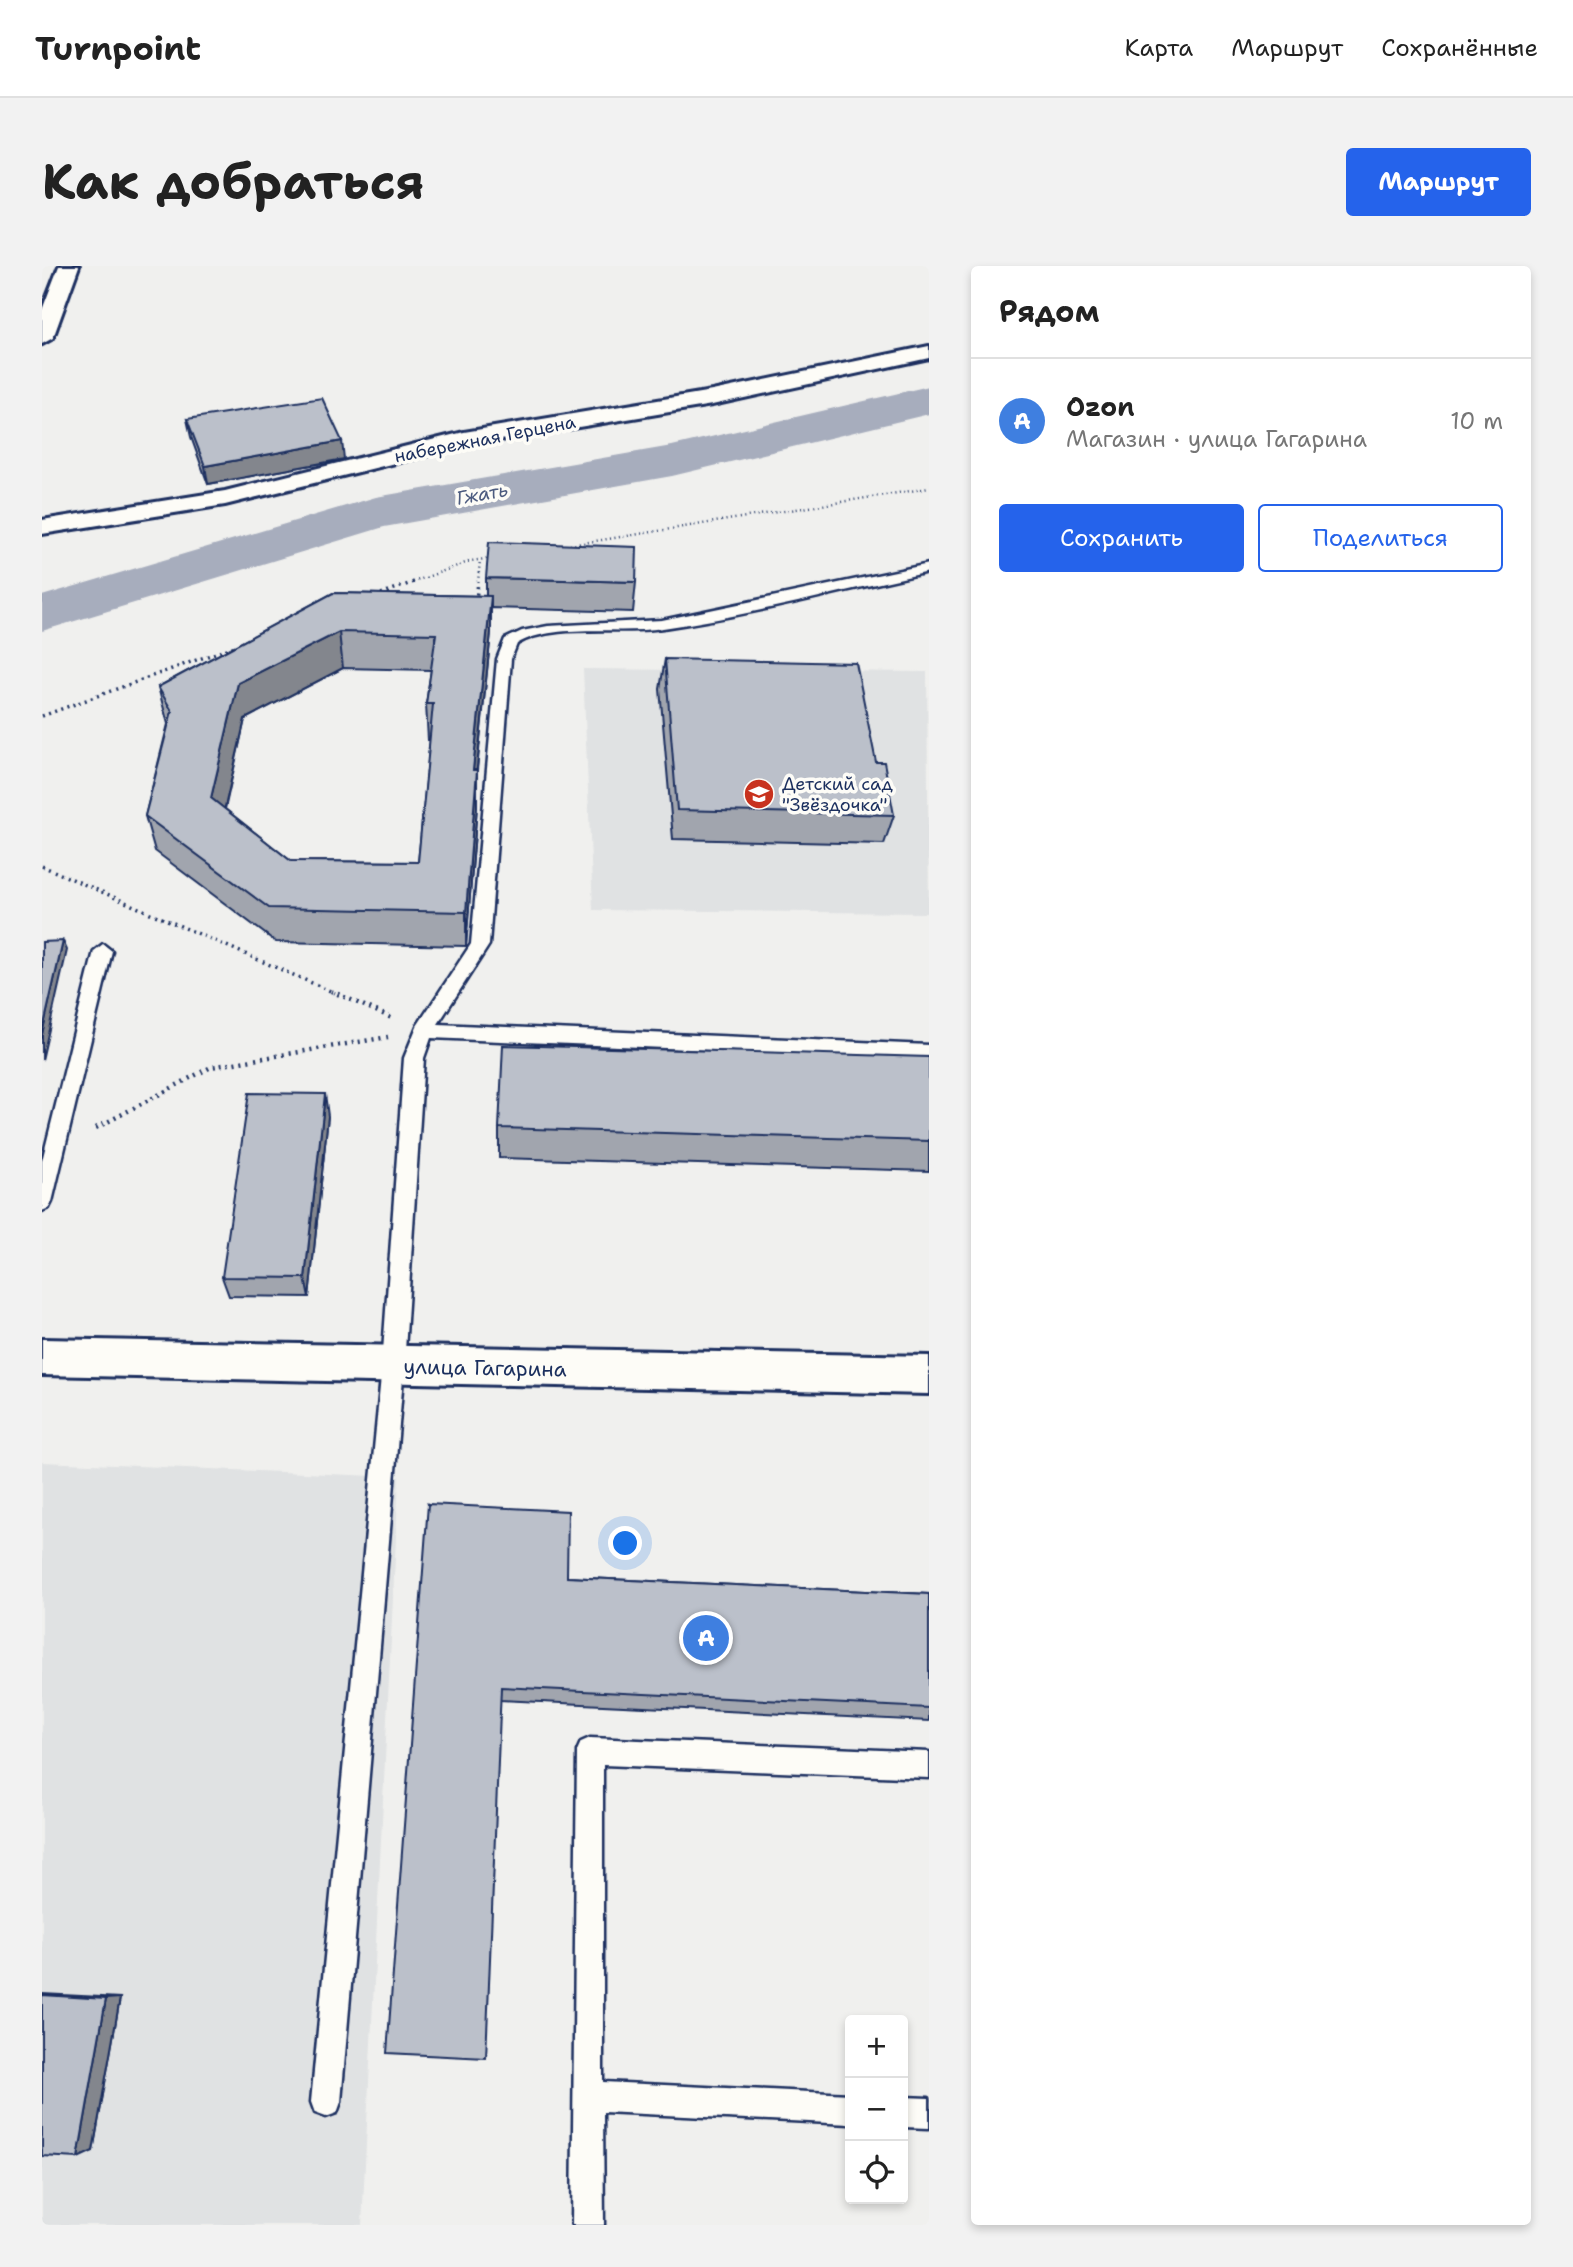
<!DOCTYPE html>
<html lang="ru">
<head>
<meta charset="utf-8">
<style>
	:root { --surface:#fff; --page:#f2f2f2; --text:#222; --muted:#767676; --line:#e0e0e0; --accent:#2563eb }
	body { margin:0; font-family:"Shantell Sans",sans-serif; background:var(--page); color:var(--text) }
	.controls { position:absolute; right:21px; bottom:21px; display:grid; overflow:hidden; border-radius:7px; box-shadow:0 4px 10px #0003 }
	.controls button { width:63px; height:63px; display:grid; place-items:center; padding:0; border:0; border-bottom:2px solid var(--line); background:var(--surface); color:var(--text); font:35px sans-serif }
	.you { position:absolute; left:584px; top:1278px; width:24px; height:24px; margin:-18px; border:5px solid #fff; border-radius:50%; background:#1a73e8; box-shadow:0 0 0 10px #1a73e833 }
	.badge { display:grid; place-items:center; width:46px; height:46px; border-radius:50%; background:var(--accent); color:#fff; font-size:23px; font-weight:700 }
	.pin { position:absolute; translate:-50% -50%; border:4px solid #fff; box-shadow:0 2px 7px #0006 }
	.list { margin:0; padding:0; list-style:none }
	h2 { display:flex; justify-content:space-between; align-items:center; height:91px; margin:0; padding:0 28px; font-size:30px }
	h2 small { font-size:23px; font-weight:400; color:var(--muted) }
	.list li { display:grid; grid-template-columns:46px 1fr auto; gap:21px; align-items:center; box-sizing:border-box; height:126px; padding:0 28px; border-top:2px solid var(--line) }
	.list b { display:block; font-size:26px; white-space:nowrap }
	.list p { margin:0; font-size:23px; white-space:nowrap; color:var(--muted) }
	.list em { font-size:23px; font-style:normal; color:var(--muted) }
	.actions { display:flex; gap:14px; padding:21px 28px }
	.actions a { flex:1; padding:16px 0; border:2px solid var(--accent); border-radius:7px; text-align:center; font-size:24px; color:var(--accent) }
	.actions .main { background:var(--accent); color:#fff }
	.icon { flex:none; width:38px; height:38px; fill:none; stroke:currentColor; stroke-width:2; stroke-linecap:round; stroke-linejoin:round }
	.map { position:relative; flex:none; width:887px; height:1959px; overflow:hidden; border-radius:7px }
	header { display:flex; align-items:center; gap:42px; box-sizing:border-box; height:98px; padding:0 35px; background:var(--surface); border-bottom:2px solid var(--line) }
	header strong { font-size:33px }
	nav { display:flex; gap:38px; margin-inline-start:auto; font-size:24px }
	.intro { display:flex; align-items:center; justify-content:space-between; box-sizing:border-box; height:168px; padding:0 42px }
	h1 { margin:0; font-size:49px }
	.button { padding:18px 32px; border-radius:7px; background:var(--accent); color:#fff; font-size:24px; font-weight:700 }
	main { display:flex; gap:42px; padding:0 42px }
	aside { flex:1; background:var(--surface); border-radius:7px; box-shadow:0 4px 10px #0003 }
	.map>svg:first-child { display:block }
	.built { fill:#e0e2e3 }
	.lines { fill:none; stroke-linecap:round; stroke-linejoin:round }
	.river { fill:#a7adbd; fill-rule:evenodd }
	.service-casing { stroke:#1b2f5e; stroke-width:5 }
	.minor-casing { stroke:#1b2f5e; stroke-width:6 }
	.secondary-casing { stroke:#1b2f5e; stroke-width:6 }
	.path-far2 { stroke:#1b2f5e; stroke-width:2.5; stroke-dasharray:1 3.5; stroke-linecap:butt }
	.path-far1 { stroke:#1b2f5e; stroke-width:3.5; stroke-dasharray:2 4.5; stroke-linecap:butt }
	.path { stroke:#1b2f5e; stroke-width:4.5; stroke-dasharray:2 5; stroke-linecap:butt }
	.service { fill:#fdfcf7; fill-rule:evenodd }
	.minor { fill:#fdfcf7; fill-rule:evenodd }
	.secondary { fill:#fdfcf7; fill-rule:evenodd }
	.wall { fill:#a1a5ae; stroke:#1b2f5e; stroke-width:2; fill-rule:evenodd }
	.shaded-wall { fill:#83868d; stroke:#1b2f5e; stroke-width:2 }
	.building { fill:#bbc0ca; stroke:#1b2f5e; stroke-width:2; fill-rule:evenodd }
	.labels { text-anchor:middle; dominant-baseline:central; stroke-width:7; stroke-linejoin:round; paint-order:stroke }
	.far-street-label { font-size:18px; fill:#1b2f5e; stroke:#fdfcf7 }
	.far-poi-label { font-size:18px; fill:#1b2f5e; stroke:#fdfcf7; text-anchor:start }
	.far-water-label { font-size:19px; font-style:italic; fill:#4c5b7f; stroke:#fdfcf7 }
	.street-label { font-size:21px; fill:#1b2f5e; stroke:#fdfcf7 }
</style>
</head>
<body>
<header>
<strong>Turnpoint</strong>
<nav><a>Карта</a><a>Маршрут</a><a>Сохранённые</a></nav>
</header>
<div class="intro"><h1>Как добраться</h1><a class="button">Маршрут</a></div>
<main>
<div class="map">
<svg width="887" height="1959" viewBox="0 0 887 1959">
	<rect width="100%" height="100%" fill="#f0f0ee"/>
	<filter id="ink" filterUnits="userSpaceOnUse"><feTurbulence type="fractalNoise" baseFrequency=".0143" numOctaves="2"/><feDisplacementMap in="SourceGraphic" scale="14" xChannelSelector="R" yChannelSelector="G"/><feConvolveMatrix kernelMatrix="1 2 1 2 8 2 1 2 1" color-interpolation-filters="sRGB"/></filter>
	<g filter="url(#ink)">
		<!-- built -->
		<path class="built" d="M541 403 885 406 887 647 551 644Z
			M0 1196 357 1211 320 1959H0Z"/>
		<g class="lines">
			<!-- river -->
			<path class="river" d="M887 120V148L630 210 342 261 0 365V330L334 231 630 180Z"/>
			<!-- service casing -->
			<g class="service-casing">
				<path id="service" d="M887 298V306C799 325 710 349 621 362 578 369 512 356 475 378L469 393 447 679 396 758 887 779V793L389 772 382 792 362 1100 299 1836 295 1847 284 1851 273 1847 269 1836 340 1100 362 792 375 760 429 678 455 393 463 373 480 365 506 360 620 354Z
					M61 678 70 685 10 936 7 942 0 945V895L52 685Z
					M548 1472 887 1486V1512L561 1499V1816L808 1828V1858L561 1846 562 1959H530L535 1485 539 1476Z
					M861 1831 887 1832V1862L861 1861Z"/>
			</g>
			<!-- minor casing -->
			<g class="minor-casing">
				<path id="minor" d="M17 0H37L11 72 0 78V44Z
					M887 80V92L670 139 422 180 183 239 0 268V254L183 225 422 166 670 125Z"/>
			</g>
			<!-- secondary casing -->
			<g class="secondary-casing">
				<path id="secondary" d="M0 1073 887 1090V1128L0 1109Z"/>
			</g>
			<!-- path-far2 -->
			<path class="path-far2" d="M528 279 887 222
				M371 316 429 295 451 292
				M436 316 438 294"/>
			<!-- path-far1 -->
			<path class="path-far1" d="M333 330 375 315
				M434 335 436 315
				M0 450 196 379
				M0 600 293 727"/>
			<!-- path -->
			<path class="path" d="M289 725 352 753
				M54 862 169 801 346 771"/>
			<!-- service -->
			<use href="#service" class="service"/>
			<!-- minor -->
			<use href="#minor" class="minor"/>
			<!-- secondary -->
			<use href="#secondary" class="secondary"/>
		</g>
		<!-- wall -->
		<path class="wall" d="M145 153 302 193 166 218 149 171Z
			M444 312 594 316 591 346 449 342V366L435 504V540L424 680 234 676 113 585 103 550 126 458 116 421 291 327 444 330ZM301 402 389 404 384 438 386 474H388L376 596 249 595 183 543 203 453Z
			M623 393 834 496 852 549 842 578 631 573 618 423Z
			M887 791V905L457 892V862Z
			M286 850 267 1031 187 1030 180 1011Z
			M386 1238 525 1311 887 1328V1455L458 1434Z
			M0 1728 78 1732 51 1885 0 1890Z"/>
		<!-- shaded-wall -->
		<path class="shaded-wall" d="M300 175 302 193 166 218 163 200Z
			M449 330V366L431 539V504Z
			M297 366 301 402 203 453 177 567 169 532 196 417Z
			M435 504V540L424 680V646Z
			M21 675 25 684 0 794V768Z
			M283 828 286 850 267 1031 263 1012Z
			M78 1732 51 1885 36 1892 64 1733Z"/>
		<!-- building -->
		<path class="building" d="M280 132 300 175 163 200 145 153Z
			M447 276 595 281 594 316 444 312Z
			M291 327 449 330 431 504H435L424 646 227 642 103 550 130 445 116 421ZM297 366 394 368 384 438H391L376 596 249 595 169 532 196 417Z
			M623 393 814 397 834 496H842L852 549 635 544Z
			M21 675 0 768V676Z
			M461 779 887 791V875L457 862Z
			M207 827 283 828 263 1012 180 1011Z
			M386 1238 526 1245 525 1311 887 1328V1442L459 1421 444 1792 345 1787Z
			M0 1729 64 1733 36 1892 0 1890Z"/>
	</g>
	<!-- icons -->
	<defs>
		<g id="school-disc" transform="scale(1.575)"><circle r="9.5" fill="#c8321e" stroke="#fdfcf7"/><path d="M0-5L7-2L0 1L-7-2ZM-4 1L0 2.5L4 1V4Q0 6-4 4Z" fill="#fff"/></g>
	</defs>
	<g fill-rule="evenodd">
		<use href="#school-disc" x="717" y="528"/>
	</g>
	<g class="labels">
		<!-- far-street labels -->
		<g class="far-street-label">
			<text transform="translate(443 173) rotate(-11)">набережная Герцена</text>
		</g>
		<!-- far-poi labels -->
		<g class="far-poi-label">
			<text x="740" y="518">Детский сад<tspan x="740" dy="21">"Звёздочка"</tspan></text>
		</g>
		<!-- far-water labels -->
		<g class="far-water-label">
			<text transform="translate(440 228) rotate(-10)">Гжать</text>
		</g>
		<!-- street labels -->
		<g class="street-label">
			<text transform="translate(443 1102) rotate(1)">улица Гагарина</text>
		</g>
	</g>
</svg>
<div class="controls">
<button>+</button>
<button>−</button>
<button><svg class="icon" aria-label="locate" viewBox="0 0 24 24"><circle cx="12" cy="12" r="6"/><path d="M12 2v4M12 18v4M2 12h4M18 12h4"/></svg></button>
</div>
<div class="you"></div>
<div class="pin badge" style="left:664px;top:1372px;background:#3f7fe0">A</div>
</div>
<aside>
<h2>Рядом<small></small></h2>
<ul class="list">
<li><span class="badge" style="background:#3f7fe0">A</span><div><b>Ozon</b><p>Магазин · улица Гагарина</p></div><em>10 m</em></li>
</ul>
<div class="actions"><a class="main">Сохранить</a><a>Поделиться</a></div>
</aside>
</main>
</body>
</html>
